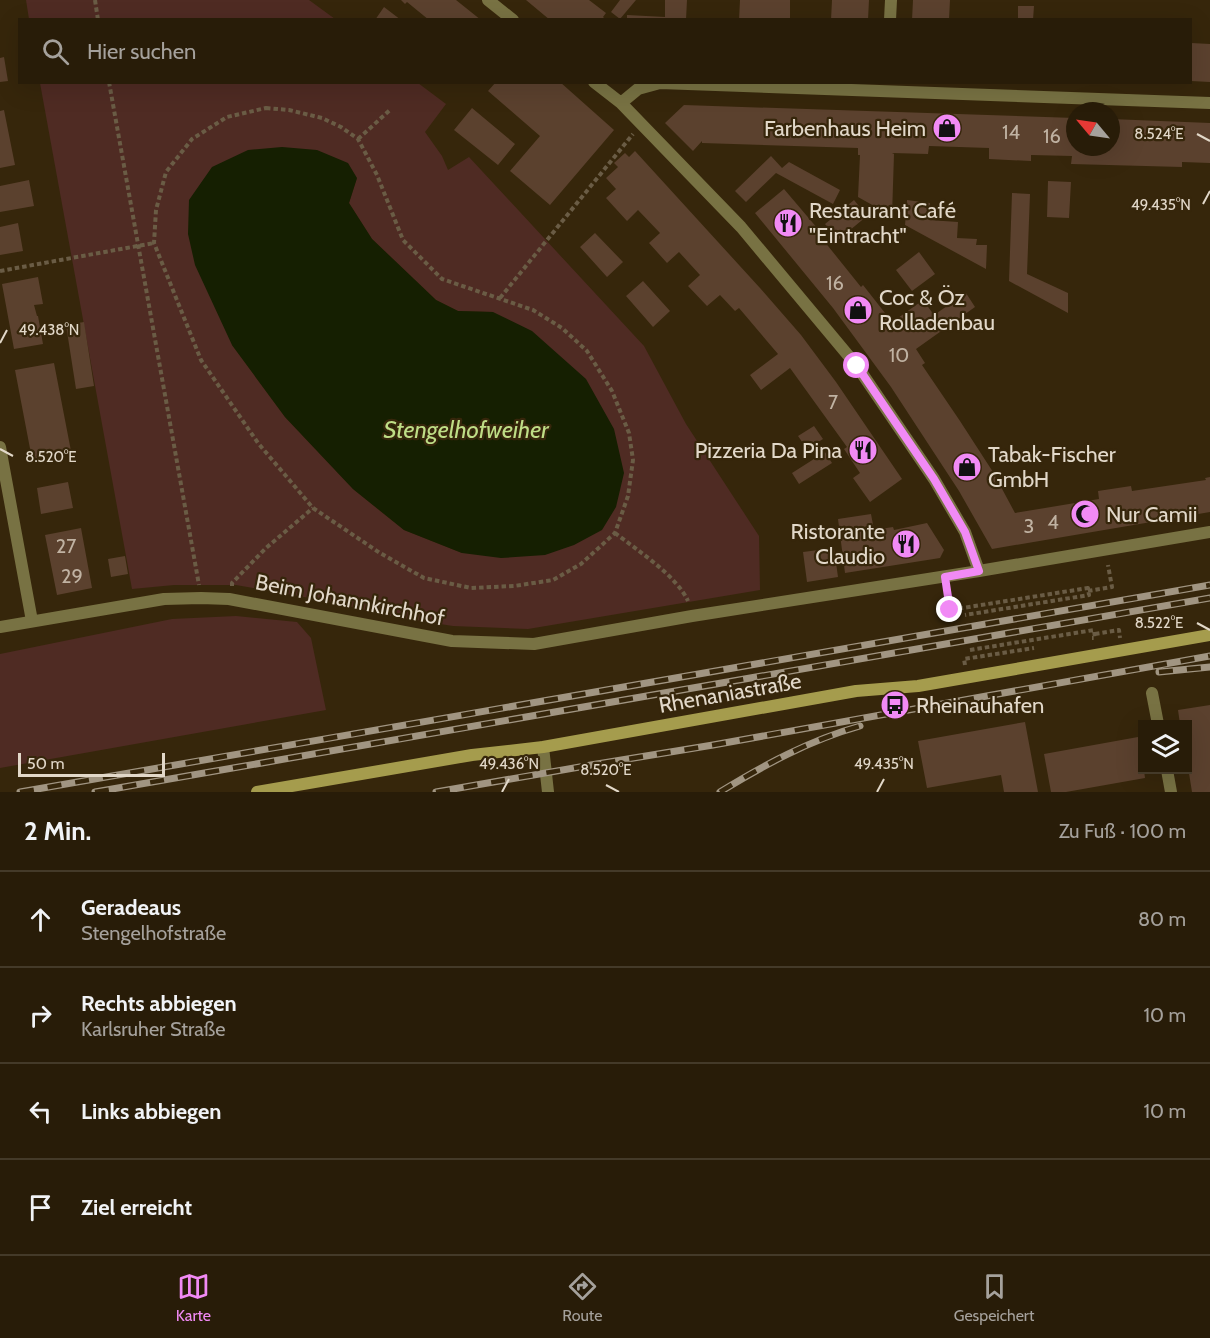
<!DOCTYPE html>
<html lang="de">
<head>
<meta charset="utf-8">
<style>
	:root { --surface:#281c08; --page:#342916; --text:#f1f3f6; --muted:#a5a19c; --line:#443a29; --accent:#f18af5 }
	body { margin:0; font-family:Cabin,sans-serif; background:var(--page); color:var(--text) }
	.controls { position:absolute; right:18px; bottom:18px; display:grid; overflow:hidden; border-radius:0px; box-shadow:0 6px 24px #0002 }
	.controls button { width:54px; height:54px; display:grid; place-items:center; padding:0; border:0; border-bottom:2px solid var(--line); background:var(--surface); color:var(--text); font:30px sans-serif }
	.compass { position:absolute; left:1066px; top:102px; width:54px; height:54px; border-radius:50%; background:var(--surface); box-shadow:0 6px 24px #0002; rotate:299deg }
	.scale { position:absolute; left:18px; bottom:15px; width:147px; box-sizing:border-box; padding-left:6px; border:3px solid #e2d8c9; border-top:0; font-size:16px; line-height:21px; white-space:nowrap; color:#e2d8c9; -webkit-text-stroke:4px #36260b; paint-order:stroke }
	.stop { position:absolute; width:18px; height:18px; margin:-14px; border:4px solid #f18af5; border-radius:50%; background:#fff }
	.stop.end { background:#f18af5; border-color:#fff; box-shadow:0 2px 6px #0008 }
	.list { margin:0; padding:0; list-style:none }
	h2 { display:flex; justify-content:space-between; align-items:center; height:78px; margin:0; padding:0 24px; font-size:26px }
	h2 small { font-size:20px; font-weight:400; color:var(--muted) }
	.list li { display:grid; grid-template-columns:39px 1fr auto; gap:18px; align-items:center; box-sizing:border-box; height:96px; padding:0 24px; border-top:2px solid var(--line) }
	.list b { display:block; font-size:22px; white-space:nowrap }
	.list p { margin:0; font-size:20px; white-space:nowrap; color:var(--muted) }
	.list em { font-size:20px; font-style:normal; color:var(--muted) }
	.icon { flex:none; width:33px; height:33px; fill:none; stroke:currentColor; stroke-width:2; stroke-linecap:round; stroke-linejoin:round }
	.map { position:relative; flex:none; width:1210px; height:792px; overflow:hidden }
	.search { position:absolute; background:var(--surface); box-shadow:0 6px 24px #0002; left:18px; right:18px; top:18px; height:66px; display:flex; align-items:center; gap:15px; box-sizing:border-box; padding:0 21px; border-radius:0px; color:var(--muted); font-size:22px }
	.sheet { height:462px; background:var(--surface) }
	nav { display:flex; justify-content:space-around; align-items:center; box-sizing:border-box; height:84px; border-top:2px solid var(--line); background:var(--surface); font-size:16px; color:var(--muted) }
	nav a { display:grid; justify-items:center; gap:3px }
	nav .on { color:var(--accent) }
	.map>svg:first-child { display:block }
	.green { fill:#4f2b23; fill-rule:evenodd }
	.water { fill:#151f01 }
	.building { fill:#5b412e }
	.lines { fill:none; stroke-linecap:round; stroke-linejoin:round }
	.path { stroke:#6a5c45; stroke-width:4; stroke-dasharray:4.5 3; stroke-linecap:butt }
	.street { stroke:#787243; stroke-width:12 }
	.secondary { stroke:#a59c4d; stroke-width:12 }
	.rail-casing { stroke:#a19582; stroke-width:7 }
	.rail { stroke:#36260b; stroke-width:4.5; stroke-dasharray:14; stroke-linecap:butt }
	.route { stroke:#f18af5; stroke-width:8 }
	.ticks { fill:none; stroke:#e2d8c9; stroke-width:2 }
	.labels { text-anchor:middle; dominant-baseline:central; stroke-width:4.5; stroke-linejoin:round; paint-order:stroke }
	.number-label { font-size:20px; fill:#c0b2a2 }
	.poi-label { font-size:22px; fill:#e2d8c9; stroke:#36260b; text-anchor:start }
	.street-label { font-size:22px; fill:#e2d8c9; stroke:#36260b }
	.water-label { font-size:24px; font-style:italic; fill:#bedd86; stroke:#36260b }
	.ticks-label { font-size:15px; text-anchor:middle; fill:#e2d8c9; stroke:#36260b; stroke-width:4.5; stroke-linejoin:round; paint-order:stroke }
</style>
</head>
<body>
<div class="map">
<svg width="1210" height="792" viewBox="0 0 1210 792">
	<rect width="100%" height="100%" fill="#36260b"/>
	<!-- green -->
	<path class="green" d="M26 0H309L335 19H29Z
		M40 83H418L446 104 425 132 442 156 448 170 469 157 644 346 686 424 759 536 760 590 528 629 453 626 396 617 321 600 236 585H174L132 589ZM357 178 349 203 372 239 436 300 458 311 493 312 462 553 404 530 353 489 285 417 232 345Z
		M236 616 297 622 311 638 326 710 0 768V654L172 619Z"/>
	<!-- water -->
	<path class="water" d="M282 147 317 150 348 163 357 178 349 203 372 239 436 300 458 311 493 312 532 331 586 379 614 429 624 473 616 507 602 530 574 545 545 555 501 558 462 553 404 530 353 489 285 417 232 345 195 265 188 234 189 200 212 167 248 150Z"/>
	<!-- building -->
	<path class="building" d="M401 0H456L481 20H429L407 2 405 4Z
		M526 0H589L606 13 603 17 606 20H550Z
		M620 0H636L620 19 611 12Z
		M665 0H687L686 20H627V15L665 17Z
		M740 0H790V20H739Z
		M832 0H869L868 20H831Z
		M913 0H950L949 20H912Z
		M1018 6H1034L1033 20H1018Z
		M384 7 401 20H375Z
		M1191 43 1210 44V82L1191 81Z
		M4 57 8 81 0 82V58Z
		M496 82H560L614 130 550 205 510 171 540 136 488 91Z
		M684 105 1075 118V147H1111V119L1210 123V163L1182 162V167L1071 164 1072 156 1031 155V161L989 159V148L929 146 928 154 892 153 894 154 892 216 858 197 860 155H858V148L702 143V141L693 151 665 123Z
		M472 108 515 144 498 165 454 130Z
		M4 110 15 165 0 168V111Z
		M635 151 760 288 801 335 836 382 902 479 870 502 853 478 860 473 844 449 847 447 790 368 761 390 750 375 778 354 739 308 735 311 720 295 707 306 688 286 700 275 679 252 667 263 649 243 660 233 638 210 627 221 606 198 616 189 606 178 618 167 614 163 625 153 629 157Z
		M771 156 782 168 789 162 840 190 833 204 776 173 746 202 735 191Z
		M29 180 34 206 0 212V186Z
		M1048 181 1071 182 1069 218 1047 217Z
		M784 189 818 229 816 231 861 287 863 285 896 327 902 323 898 318 923 300 934 315 966 293 975 307 916 349 925 363 922 365 960 421 993 472 1015 513 1099 499 1098 491 1131 486 1132 491 1206 480 1205 478 1210 477V512L992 549 959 491 891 387 833 308 755 213Z
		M1012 193 1030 194 1027 274 1068 293V313L1009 281Z
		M854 200 867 216 838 240 825 224Z
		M907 200 930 203 929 220 958 222 957 238 977 239 976 245H987L986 269 905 225Z
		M18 223 23 251 0 255V227Z
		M595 233 623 262 607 277 580 247Z
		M919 252 935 274 912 291 896 270Z
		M38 277 43 304 34 305 37 316H38L43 344 14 349 2 284Z
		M643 281 670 311 653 327 626 296Z
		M84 322 94 386 76 389 66 325Z
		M54 363 71 451 32 459 15 370Z
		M814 426 823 439 807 449 798 436Z
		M825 452 832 463 799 484 792 473Z
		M68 482 73 508 41 514 37 488Z
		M871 514 874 530 893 527 894 530 927 523 944 550 940 558 845 573 838 519Z
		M81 528 92 588 57 595 45 535Z
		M834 548 838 577 807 582 803 552Z
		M125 556 128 574 111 577 108 559Z
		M1210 705V792H1192L1188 767V724H1180L1178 710Z
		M1025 722 1038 792H1004L1001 775 927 788 918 741Z
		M1138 737 1142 770H1144L1145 778 1066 792H1051L1044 754Z"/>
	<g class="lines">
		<!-- path -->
		<path class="path" d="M95 0 98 20
			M109 82 199 585
			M266 108 289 110 322 118 341 127 358 139 377 175 403 240 442 279 533 310 562 328 587 351 612 391 629 433 633 460 628 496 615 533 581 564 553 580 514 586 471 588 424 578 380 553 313 508 258 443 201 360 154 243 156 210 166 172 192 139 227 117Z
			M358 139 390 110
			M0 271 154 243
			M500 298 633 134
			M615 533C637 550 677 576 688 601
			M232 586V583L266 548 313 508
			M947 589 950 610 1088 588 1089 595 965 615
			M1088 591 1112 587 1108 565
			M1095 634 1119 630 1120 638
			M970 650 1094 630 1095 638H1092
			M965 665 964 659 1034 648"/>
		<!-- street -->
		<path class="street" d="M488 0 513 20
			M890 20 891 0
			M594 82 621 103 741 227 857 366 934 479 965 532 979 571
			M621 103 638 89 660 83 1210 103
			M0 447 32 621
			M0 627 164 599 201 598 229 599 452 641 534 644 692 616 979 571 1210 532
			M1152 693 1158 724
			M543 747 548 792
			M1167 770 1171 792"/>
		<!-- secondary -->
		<path class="secondary" d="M257 792 472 755 543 747 856 691 918 686 1210 635"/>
		<!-- rail casing -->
		<g class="rail-casing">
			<path id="rail" d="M1159 672 1210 667
				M20 792 1210 585
				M95 792 1210 598
				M436 792 591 765 713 745 1210 656
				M720 792C764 765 810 740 860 726"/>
		</g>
		<!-- rail -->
		<use href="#rail" class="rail"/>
	</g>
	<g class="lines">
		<!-- route -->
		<path class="route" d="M857 366 934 479 965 532 979 571 945 577 950 610"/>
	</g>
	<!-- ticks -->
	<path class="ticks" d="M1197 134 1210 141M1203 204 1210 191M0 343 7 330M0 449 13 456M1197 623 1210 630M606 785 619 792M502 792 509 779M877 792 884 779"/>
	<!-- icons -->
	<defs>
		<g id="shop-disc" transform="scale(1.5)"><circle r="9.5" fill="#f18af5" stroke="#36260b"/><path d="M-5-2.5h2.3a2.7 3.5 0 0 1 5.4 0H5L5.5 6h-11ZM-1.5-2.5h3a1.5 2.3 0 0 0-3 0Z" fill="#111"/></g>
		<g id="restaurant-disc" transform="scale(1.5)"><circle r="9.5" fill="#f18af5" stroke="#36260b"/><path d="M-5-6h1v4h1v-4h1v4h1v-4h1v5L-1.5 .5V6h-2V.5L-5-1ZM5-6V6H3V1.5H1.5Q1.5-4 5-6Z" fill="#111"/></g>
		<g id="mosque-disc" transform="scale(1.5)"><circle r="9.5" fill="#f18af5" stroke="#36260b"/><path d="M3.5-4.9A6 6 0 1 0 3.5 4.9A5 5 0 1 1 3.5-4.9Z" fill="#111"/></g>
		<g id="bus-disc" transform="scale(1.5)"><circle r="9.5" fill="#f18af5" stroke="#36260b"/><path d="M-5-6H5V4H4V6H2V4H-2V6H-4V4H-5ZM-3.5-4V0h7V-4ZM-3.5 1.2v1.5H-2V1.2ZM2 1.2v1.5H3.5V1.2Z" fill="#111"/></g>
	</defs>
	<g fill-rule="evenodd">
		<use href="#shop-disc" x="947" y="128"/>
		<use href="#restaurant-disc" x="788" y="223"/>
		<use href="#shop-disc" x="858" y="310"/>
		<use href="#restaurant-disc" x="863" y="450"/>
		<use href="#shop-disc" x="967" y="467"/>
		<use href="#mosque-disc" x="1085" y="514"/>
		<use href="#restaurant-disc" x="906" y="544"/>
		<use href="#bus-disc" x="895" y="705"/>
	</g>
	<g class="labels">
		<!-- number labels -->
		<g class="number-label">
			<text x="1011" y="132">14</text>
			<text x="1052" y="136">16</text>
			<text x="835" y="283">16</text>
			<text x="899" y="355">10</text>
			<text x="833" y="402">7</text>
			<text x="1053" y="522">4</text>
			<text x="1029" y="526">3</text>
			<text x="66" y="546">27</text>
			<text x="72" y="576">29</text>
		</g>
		<!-- poi labels -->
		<g class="poi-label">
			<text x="926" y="128" text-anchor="end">Farbenhaus Heim</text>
			<text x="809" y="210">Restaurant Café<tspan x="809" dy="25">"Eintracht"</tspan></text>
			<text x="879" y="297">Coc &amp; Öz<tspan x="879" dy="25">Rolladenbau</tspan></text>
			<text x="842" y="450" text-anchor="end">Pizzeria Da Pina</text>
			<text x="988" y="454">Tabak-Fischer<tspan x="988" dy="25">GmbH</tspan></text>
			<text x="1106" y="514">Nur Camii</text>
			<text x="885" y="531" text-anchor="end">Ristorante<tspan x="885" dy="25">Claudio</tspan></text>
			<text x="916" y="705">Rheinauhafen</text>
		</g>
		<!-- street labels -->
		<g class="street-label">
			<text transform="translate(350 600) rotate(11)">Beim Johannkirchhof</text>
			<text transform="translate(730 693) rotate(-10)">Rhenaniastraße</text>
		</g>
		<!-- water labels -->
		<g class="water-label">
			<text x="466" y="429">Stengelhofweiher</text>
		</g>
	</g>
	<g class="ticks-label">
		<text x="1159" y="139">8.524°E</text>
		<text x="1161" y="210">49.435°N</text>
		<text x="49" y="335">49.438°N</text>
		<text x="51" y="462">8.520°E</text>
		<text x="1159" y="628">8.522°E</text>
		<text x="509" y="769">49.436°N</text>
		<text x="884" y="769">49.435°N</text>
		<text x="606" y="775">8.520°E</text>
	</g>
</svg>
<div class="controls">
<button><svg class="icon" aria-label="layers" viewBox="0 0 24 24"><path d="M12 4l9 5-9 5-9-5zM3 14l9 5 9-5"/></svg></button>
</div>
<svg class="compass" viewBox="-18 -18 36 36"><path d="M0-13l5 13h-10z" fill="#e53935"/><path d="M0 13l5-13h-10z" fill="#a5a19c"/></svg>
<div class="scale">50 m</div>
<div class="stop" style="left:857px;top:366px"></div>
<div class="stop end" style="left:950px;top:610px"></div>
<div class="search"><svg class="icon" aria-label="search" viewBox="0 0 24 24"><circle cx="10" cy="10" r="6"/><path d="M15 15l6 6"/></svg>Hier suchen</div>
</div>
<section class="sheet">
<h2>2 Min.<small>Zu Fuß · 100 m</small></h2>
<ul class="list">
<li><svg class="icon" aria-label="ahead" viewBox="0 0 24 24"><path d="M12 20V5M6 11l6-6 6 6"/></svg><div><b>Geradeaus</b><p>Stengelhofstraße</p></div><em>80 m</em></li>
<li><svg class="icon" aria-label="right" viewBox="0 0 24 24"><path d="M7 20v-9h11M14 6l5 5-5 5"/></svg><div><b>Rechts abbiegen</b><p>Karlsruher Straße</p></div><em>10 m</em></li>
<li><svg class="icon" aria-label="left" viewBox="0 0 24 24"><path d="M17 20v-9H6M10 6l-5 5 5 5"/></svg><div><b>Links abbiegen</b></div><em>10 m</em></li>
<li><svg class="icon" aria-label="arrive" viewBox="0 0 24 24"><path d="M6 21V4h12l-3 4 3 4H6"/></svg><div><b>Ziel erreicht</b></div></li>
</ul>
</section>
<nav>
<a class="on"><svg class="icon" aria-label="map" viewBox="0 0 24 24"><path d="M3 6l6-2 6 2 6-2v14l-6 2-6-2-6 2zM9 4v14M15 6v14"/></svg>Karte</a>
<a><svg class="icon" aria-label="directions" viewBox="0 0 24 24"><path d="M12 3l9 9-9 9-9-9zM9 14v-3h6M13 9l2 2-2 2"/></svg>Route</a>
<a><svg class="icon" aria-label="saved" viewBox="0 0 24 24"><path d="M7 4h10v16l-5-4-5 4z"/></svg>Gespeichert</a>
</nav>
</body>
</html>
